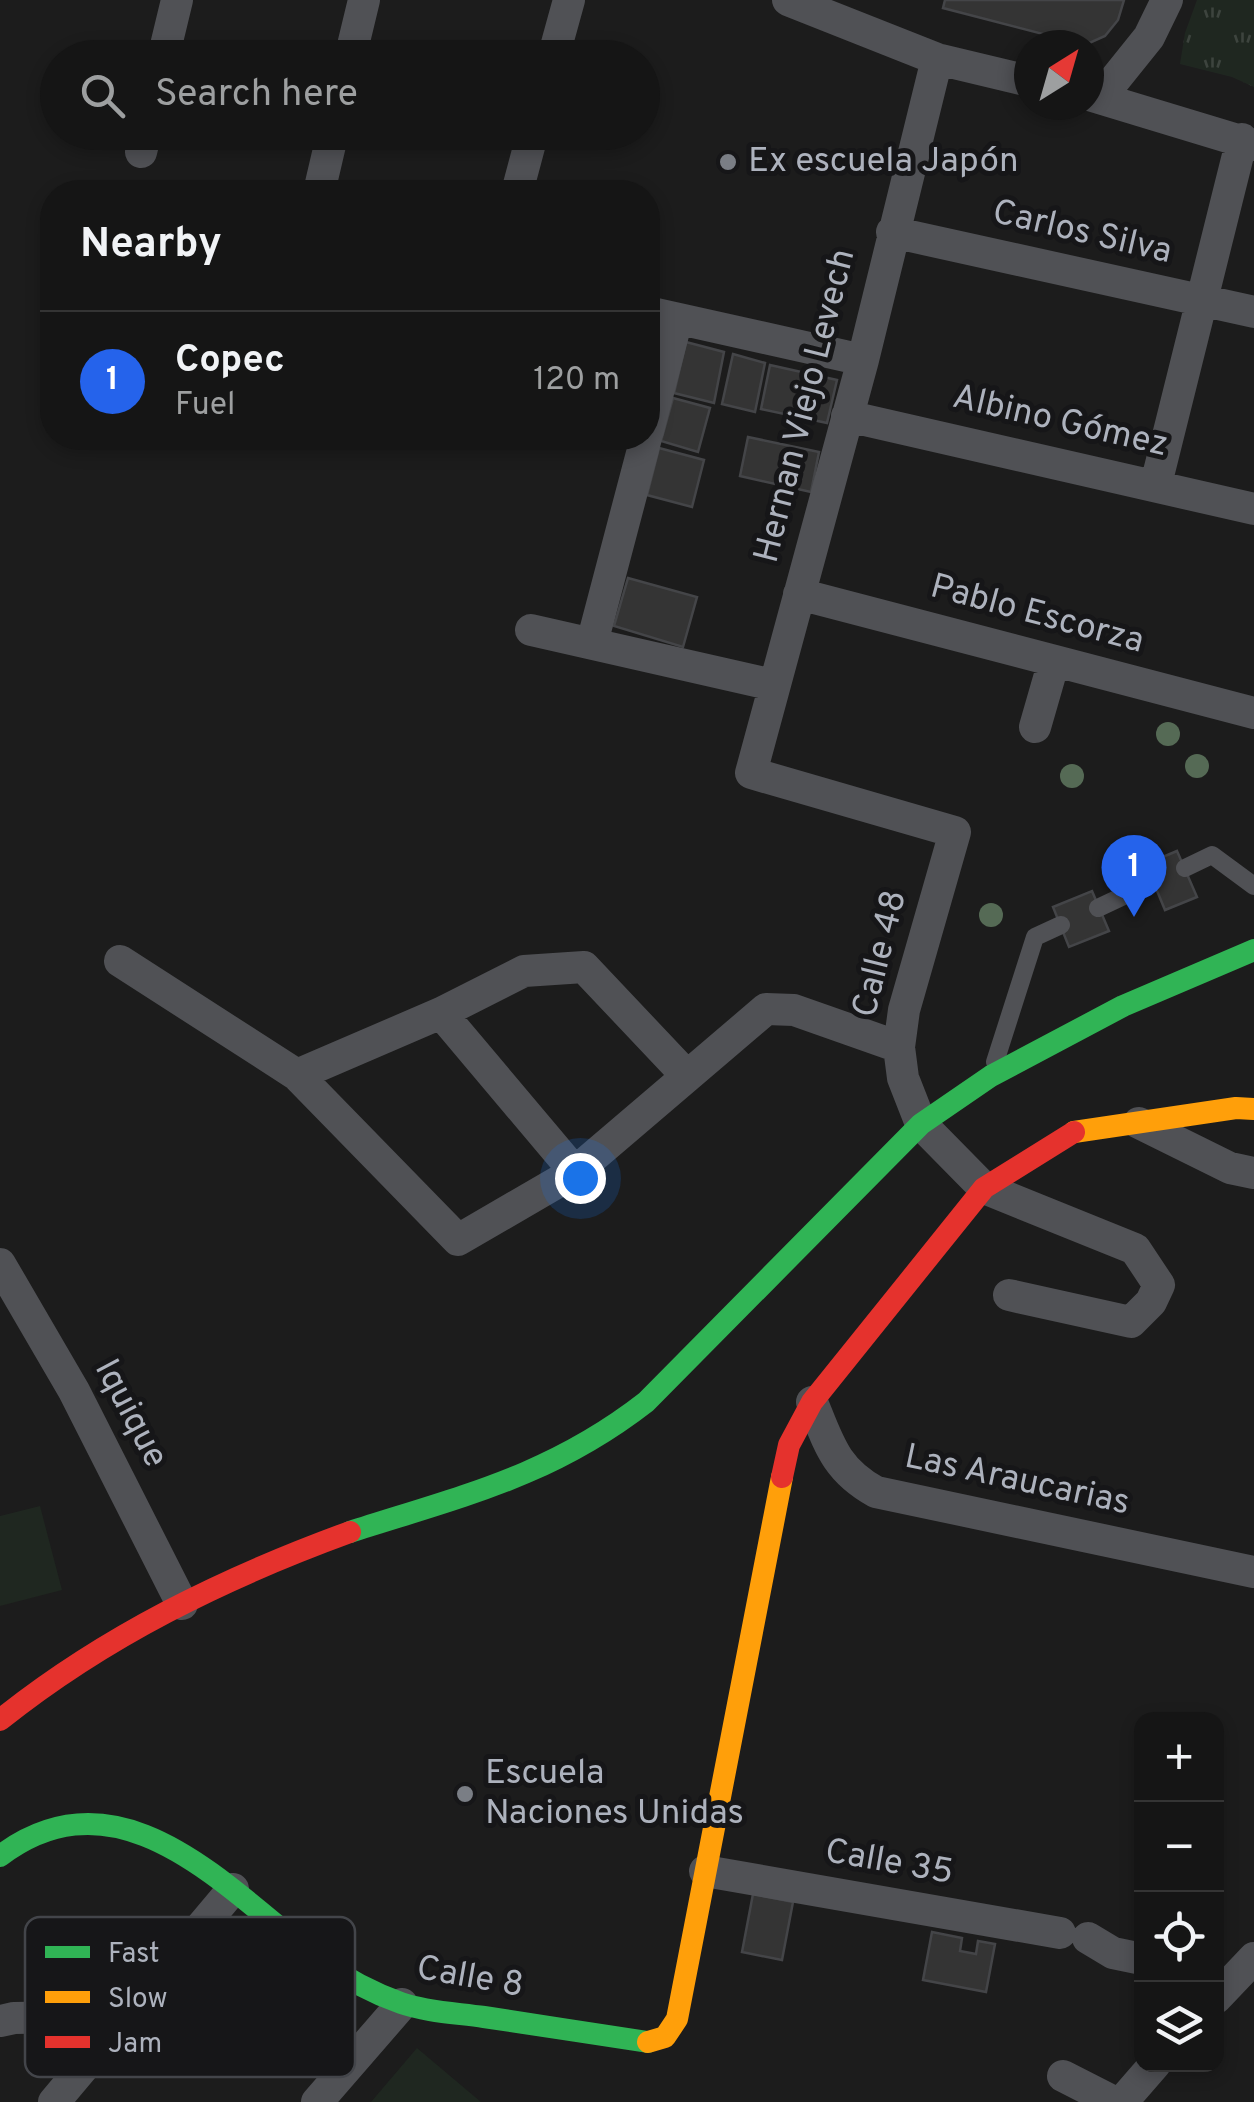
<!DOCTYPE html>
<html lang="en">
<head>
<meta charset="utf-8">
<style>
	:root { --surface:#151515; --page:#1e1e1e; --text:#f1f3f6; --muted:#9d9fa0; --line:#343434; --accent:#2563eb }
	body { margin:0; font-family:Overpass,sans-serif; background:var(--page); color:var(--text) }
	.controls { position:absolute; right:30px; bottom:30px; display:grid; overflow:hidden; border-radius:20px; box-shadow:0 5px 15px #0003 }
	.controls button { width:90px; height:90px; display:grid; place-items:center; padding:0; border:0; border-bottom:2px solid var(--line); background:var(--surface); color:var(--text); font:50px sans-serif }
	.compass { position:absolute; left:1014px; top:30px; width:90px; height:90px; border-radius:50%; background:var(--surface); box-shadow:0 5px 15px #0003; rotate:37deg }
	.you { position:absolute; left:580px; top:1178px; width:35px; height:35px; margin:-25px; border:8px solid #fff; border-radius:50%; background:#1a73e8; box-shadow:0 0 0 15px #1a73e833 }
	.badge { display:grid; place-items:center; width:65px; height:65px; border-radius:50%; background:var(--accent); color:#fff; font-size:32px; font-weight:700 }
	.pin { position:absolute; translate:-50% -82px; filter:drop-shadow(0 2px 5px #0008) }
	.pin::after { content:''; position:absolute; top:52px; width:35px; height:30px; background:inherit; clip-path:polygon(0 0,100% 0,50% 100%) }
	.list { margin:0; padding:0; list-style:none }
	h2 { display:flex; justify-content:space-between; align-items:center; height:130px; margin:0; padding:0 40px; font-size:42px }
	h2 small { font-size:32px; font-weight:400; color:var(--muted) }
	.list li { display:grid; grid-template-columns:65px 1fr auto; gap:30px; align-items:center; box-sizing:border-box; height:140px; padding:0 40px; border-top:2px solid var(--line) }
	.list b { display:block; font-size:38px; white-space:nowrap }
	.list p { margin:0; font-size:32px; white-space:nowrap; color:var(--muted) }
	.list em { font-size:32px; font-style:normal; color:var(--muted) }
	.icon { flex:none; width:55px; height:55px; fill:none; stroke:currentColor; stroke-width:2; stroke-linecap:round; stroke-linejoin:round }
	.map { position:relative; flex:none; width:1254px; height:2102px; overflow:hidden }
	.search { position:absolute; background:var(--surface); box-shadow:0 5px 15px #0003; left:40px; top:40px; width:620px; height:110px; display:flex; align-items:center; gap:25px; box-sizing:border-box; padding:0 35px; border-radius:55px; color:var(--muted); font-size:38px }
	.panel { position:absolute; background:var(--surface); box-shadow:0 5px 15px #0003; left:40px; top:180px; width:620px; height:270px; border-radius:40px }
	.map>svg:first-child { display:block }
	.grass { fill:#1f2720 }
	.park { fill:url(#park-tufts) }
	.building { fill:#343434; stroke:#444548; stroke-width:2.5 }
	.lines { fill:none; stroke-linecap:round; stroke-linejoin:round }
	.lane { stroke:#505155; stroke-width:18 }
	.street { stroke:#505155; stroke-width:32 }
	.fast { stroke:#30b455; stroke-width:22 }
	.slow { stroke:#ff9f0a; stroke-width:22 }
	.jam { stroke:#e5322d; stroke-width:22 }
	.tree { fill:#556a55 }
	.poi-dot { fill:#7a7e85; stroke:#161618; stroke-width:4 }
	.labels { text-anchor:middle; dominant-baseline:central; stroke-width:10; stroke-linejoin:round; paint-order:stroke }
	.poi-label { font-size:35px; fill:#adb2bd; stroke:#161618; text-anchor:start }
	.street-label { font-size:35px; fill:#adb2bd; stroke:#161618 }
	.key { fill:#161618; stroke:#43454a; stroke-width:2.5 }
	.key-label { font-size:28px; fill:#adb2bd }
</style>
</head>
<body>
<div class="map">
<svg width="1254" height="2102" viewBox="0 0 1254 2102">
	<defs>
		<pattern id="park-tufts" width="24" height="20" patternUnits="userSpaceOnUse" patternTransform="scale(2.5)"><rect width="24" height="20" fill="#1f2720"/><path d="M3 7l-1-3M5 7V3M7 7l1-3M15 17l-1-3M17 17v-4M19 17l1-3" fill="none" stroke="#3d443e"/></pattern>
	</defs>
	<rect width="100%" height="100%" fill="#1c1c1c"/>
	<!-- grass -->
	<path class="grass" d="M40 1506 62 1590 0 1606V1516Z
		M417 2048 481 2102H371Z"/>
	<!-- park -->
	<path class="park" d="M1197 0H1254V87L1232 77 1180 64 1185 33Z"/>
	<!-- building -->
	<path class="building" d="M945 0H1124L1118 20 1105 36 1085 45 943 8Z
		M686 342 724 352 714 403 674 393Z
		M733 354 765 363 755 412 722 404Z
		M770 365 837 380 827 423 761 409Z
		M673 398 710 408 698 452 661 441Z
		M748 437 819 452 811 492 740 476Z
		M659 448 704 460 692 507 647 495Z
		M628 578 697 597 683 647 614 626Z
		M1177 851 1197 897 1165 910 1146 864Z
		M1092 891 1109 931 1069 947 1053 907Z
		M753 1894 793 1902 782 1960 742 1952Z
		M932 1932 962 1938 960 1951 976 1954 978 1941 995 1944 986 1992 923 1980Z"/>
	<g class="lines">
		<!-- lane -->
		<path class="lane" d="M1185 868 1212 855 1254 886
			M1098 908 1153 882
			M995 1062 1035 937 1061 925"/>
		<!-- street -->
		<path class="street" d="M788 0 937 59 1029 81
			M163 58 177 0
			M350 58 364 0
			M553 58 569 0
			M937 59 863 360 751 773 955 832 904 1010 899 1047 903 1078 921 1124 984 1188 1135 1249 1159 1285 1151 1302 1131 1322 1009 1295
			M1089 95 1254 145
			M1100 98 1149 37 1167 0
			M141 152 146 132
			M319 192 333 132
			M517 192 533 132
			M892 232 1254 312
			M648 312 863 360
			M847 416 1254 509
			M648 431 677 319
			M1156 484 1242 139
			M799 594 1254 713
			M531 630 773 685
			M592 643 646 438
			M1035 727 1054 661
			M120 961 297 1075 458 1240 575 1172 766 1009 794 1010 899 1047
			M441 1013 575 1172
			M297 1075 441 1013 524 971 584 967 687 1076
			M1139 1123 1230 1168 1254 1173
			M0 1264 74 1391 182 1604
			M812 1402C829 1444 835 1469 876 1492L1254 1572
			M705 1871 1060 1933
			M1088 1938 1113 1953 1142 1959
			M1216 1998 1254 1958
			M0 2021 14 2018 126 2016
			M1063 2076 1114 2102
			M54 2102 233 1889
			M317 2102 402 2004
			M1122 2102 1155 2064"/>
		<!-- fast -->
		<path class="fast" d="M350 1532C462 1496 551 1476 646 1402L921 1124 991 1076 1123 1006 1254 950
			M0 1856C122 1764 229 1892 321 1961 346 1979 373 1993 401 2003 427 2012 457 2013 484 2017 539 2025 593 2034 648 2042"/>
		<!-- slow -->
		<path class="slow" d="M1074 1132 1236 1108 1254 1109
			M648 2042 665 2037 677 2019 782 1477"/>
		<!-- jam -->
		<path class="jam" d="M782 1477 789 1445 812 1402 984 1188 1074 1132
			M0 1720C105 1636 224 1578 350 1532"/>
	</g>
	<!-- trees -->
	<g class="tree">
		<circle cx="1168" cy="734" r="12"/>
		<circle cx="1197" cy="766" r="12"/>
		<circle cx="1072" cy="776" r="12"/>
		<circle cx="991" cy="915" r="12"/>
	</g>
	<!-- markers -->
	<g class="poi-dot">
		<circle cx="728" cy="162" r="10"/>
		<circle cx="465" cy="1794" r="10"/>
	</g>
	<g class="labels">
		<!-- poi labels -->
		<g class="poi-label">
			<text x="748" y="162">Ex escuela Japón</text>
			<text x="485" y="1774">Escuela<tspan x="485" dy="40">Naciones Unidas</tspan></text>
		</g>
		<!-- street labels -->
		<g class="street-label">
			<text transform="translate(1082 233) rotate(13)">Carlos Silva</text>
			<text transform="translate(806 406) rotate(-76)">Hernan Viejo Levech</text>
			<text transform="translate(1060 422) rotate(13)">Albino Gómez</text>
			<text transform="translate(1037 615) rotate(15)">Pablo Escorza</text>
			<text transform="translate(881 954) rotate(-76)">Calle 48</text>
			<text transform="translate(130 1414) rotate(62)">Iquique</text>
			<text transform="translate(1017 1481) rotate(12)">Las Araucarias</text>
			<text transform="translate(889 1863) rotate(10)">Calle 35</text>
			<text transform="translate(470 1978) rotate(10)">Calle 8</text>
		</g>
	</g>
	<!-- legend -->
	<rect x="25" y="1917" width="330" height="160" rx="15" class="key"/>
	<rect x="45" y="1946" width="45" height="12" fill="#30b455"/>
	<rect x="45" y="1991" width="45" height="12" fill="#ff9f0a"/>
	<rect x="45" y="2036" width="45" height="12" fill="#e5322d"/>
	<g class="key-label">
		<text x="108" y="1962">Fast</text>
		<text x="108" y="2007">Slow</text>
		<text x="108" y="2052">Jam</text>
	</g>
</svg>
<div class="controls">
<button>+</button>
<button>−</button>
<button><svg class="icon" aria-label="locate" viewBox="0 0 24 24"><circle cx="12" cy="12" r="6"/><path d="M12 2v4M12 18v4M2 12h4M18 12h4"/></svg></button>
<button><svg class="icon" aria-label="layers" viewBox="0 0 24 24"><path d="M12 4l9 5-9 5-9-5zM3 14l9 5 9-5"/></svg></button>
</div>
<svg class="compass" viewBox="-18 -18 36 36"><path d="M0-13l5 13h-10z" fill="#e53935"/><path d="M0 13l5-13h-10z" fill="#9d9fa0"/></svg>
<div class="you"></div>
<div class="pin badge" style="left:1134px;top:917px">1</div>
<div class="search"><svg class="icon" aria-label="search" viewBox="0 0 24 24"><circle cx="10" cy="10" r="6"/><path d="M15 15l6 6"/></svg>Search here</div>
<section class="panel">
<h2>Nearby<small></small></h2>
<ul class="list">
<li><span class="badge">1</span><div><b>Copec</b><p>Fuel</p></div><em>120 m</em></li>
</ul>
</section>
</div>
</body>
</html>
